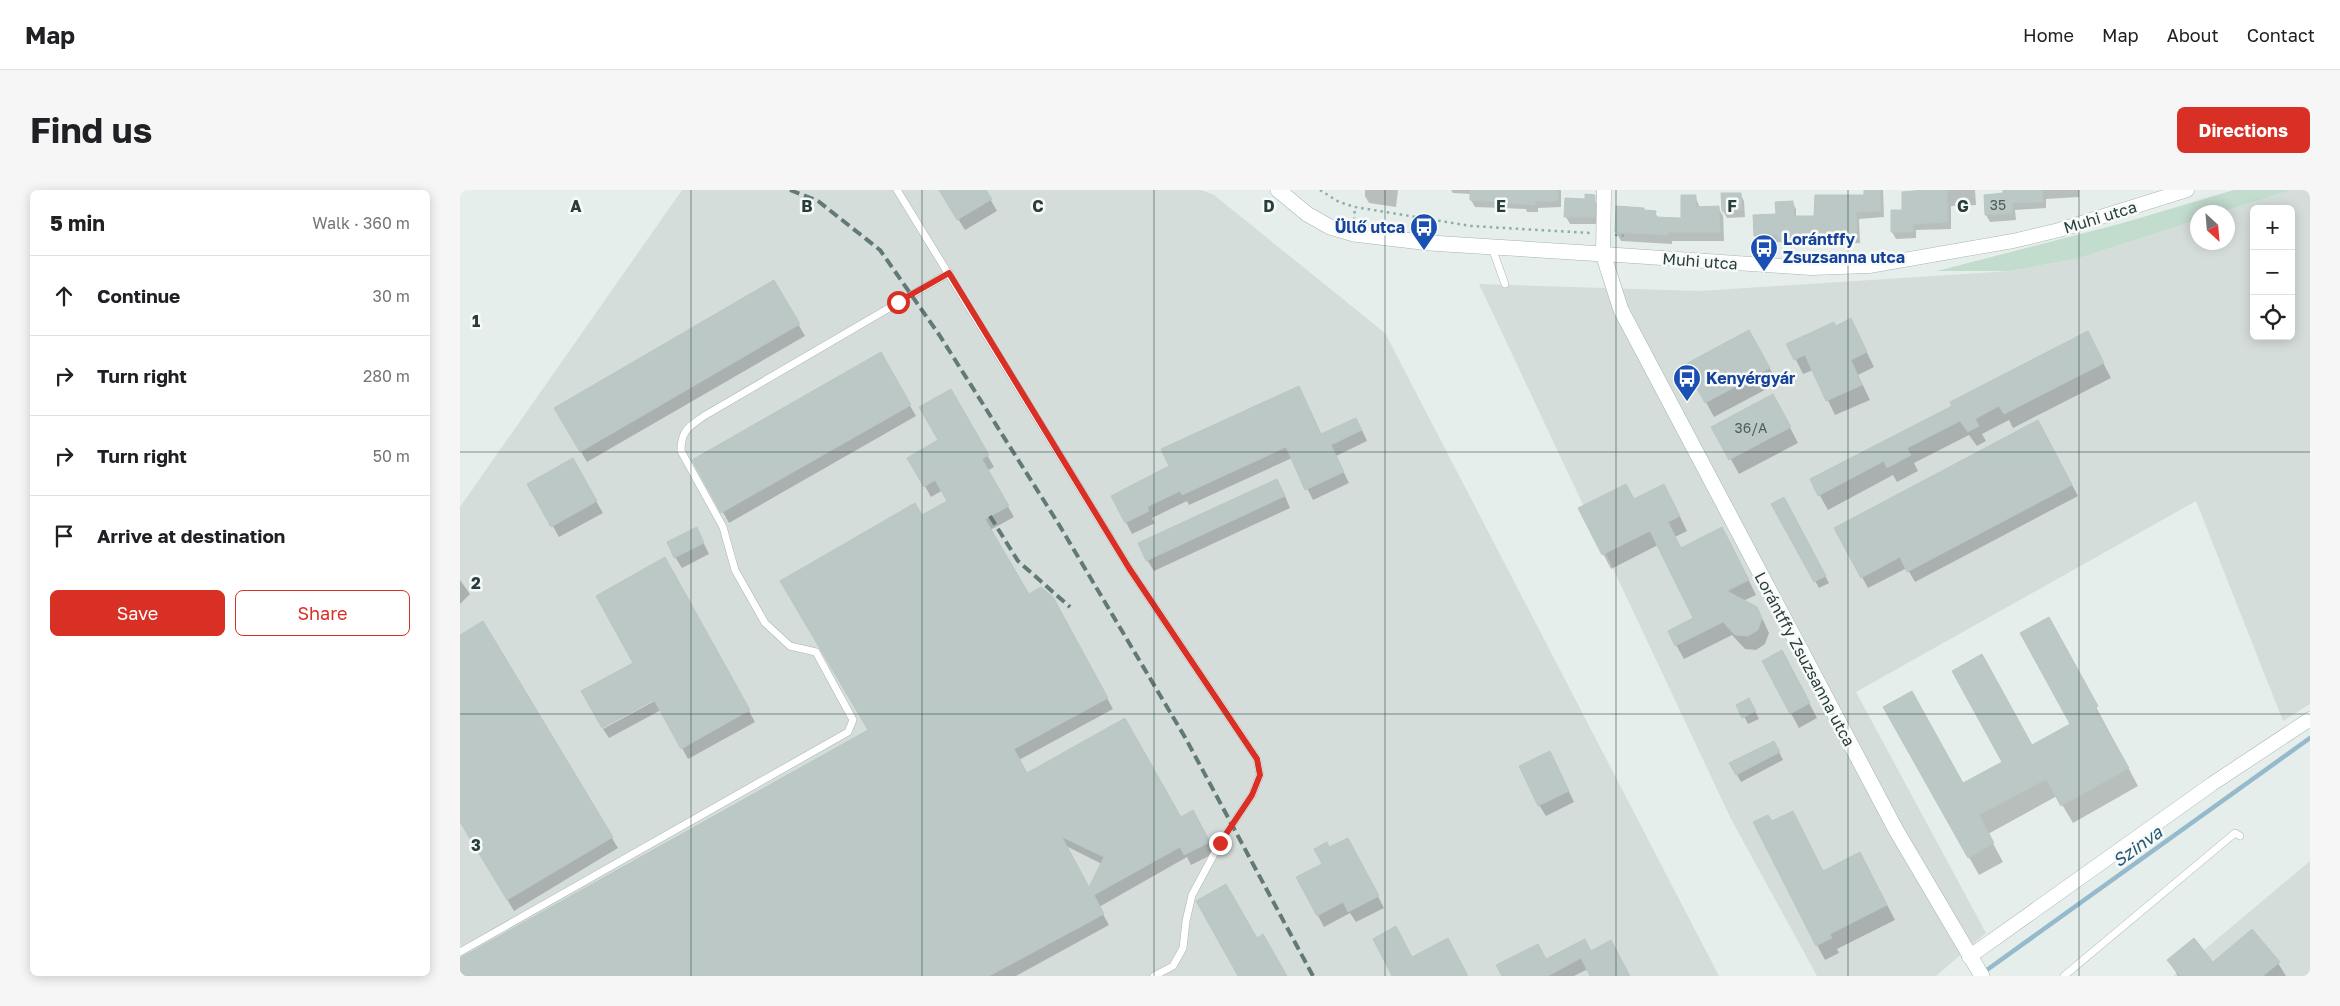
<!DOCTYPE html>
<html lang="en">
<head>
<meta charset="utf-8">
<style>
	:root { --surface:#fff; --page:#f6f6f6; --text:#202124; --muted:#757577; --line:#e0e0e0; --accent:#d93025 }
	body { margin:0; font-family:"Golos Text",sans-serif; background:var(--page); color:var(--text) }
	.controls { position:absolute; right:15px; top:15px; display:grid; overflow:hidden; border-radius:8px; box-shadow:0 2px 12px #0003 }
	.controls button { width:45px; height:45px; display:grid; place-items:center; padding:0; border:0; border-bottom:1px solid var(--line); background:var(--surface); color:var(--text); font:25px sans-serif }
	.compass { position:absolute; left:1730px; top:15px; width:45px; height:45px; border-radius:50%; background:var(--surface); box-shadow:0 2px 12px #0003; rotate:154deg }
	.stop { position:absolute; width:15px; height:15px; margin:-11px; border:4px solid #d93025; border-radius:50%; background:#fff }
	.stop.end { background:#d93025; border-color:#fff; box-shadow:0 1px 5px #0008 }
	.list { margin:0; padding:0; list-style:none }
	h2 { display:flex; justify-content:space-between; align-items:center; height:65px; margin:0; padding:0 20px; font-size:21px }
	h2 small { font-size:16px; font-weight:400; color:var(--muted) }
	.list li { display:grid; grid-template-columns:32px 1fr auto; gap:15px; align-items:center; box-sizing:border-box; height:80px; padding:0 20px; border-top:1px solid var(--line) }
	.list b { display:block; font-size:19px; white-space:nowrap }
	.list em { font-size:16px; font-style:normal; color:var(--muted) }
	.actions { display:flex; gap:10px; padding:15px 20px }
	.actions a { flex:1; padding:11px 0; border:1px solid var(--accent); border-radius:8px; text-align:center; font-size:18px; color:var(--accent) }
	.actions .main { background:var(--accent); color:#fff }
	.icon { flex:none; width:28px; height:28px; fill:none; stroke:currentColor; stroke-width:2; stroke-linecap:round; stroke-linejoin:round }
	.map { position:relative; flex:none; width:1850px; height:786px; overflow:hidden; border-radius:8px }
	header { display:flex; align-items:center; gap:30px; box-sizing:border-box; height:70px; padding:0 25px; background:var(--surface); border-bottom:1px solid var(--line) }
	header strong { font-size:24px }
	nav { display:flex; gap:28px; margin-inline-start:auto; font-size:18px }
	.intro { display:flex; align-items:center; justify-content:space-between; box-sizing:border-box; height:120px; padding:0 30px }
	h1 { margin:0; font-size:35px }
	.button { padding:12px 22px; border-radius:8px; background:var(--accent); color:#fff; font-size:18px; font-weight:700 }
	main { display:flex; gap:30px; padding:0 30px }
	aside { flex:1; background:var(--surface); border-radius:8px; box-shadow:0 2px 12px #0003 }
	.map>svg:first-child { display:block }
	.built { fill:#d5dddb; fill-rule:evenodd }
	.green { fill:#c2dcce }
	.shadow { fill:#0003; fill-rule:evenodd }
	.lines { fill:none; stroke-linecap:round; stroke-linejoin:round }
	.stream { stroke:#95bacc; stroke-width:4.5 }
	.building { fill:#bcc8c5; stroke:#b9c7c3; fill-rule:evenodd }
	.service-casing { stroke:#a9b6b4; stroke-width:8 }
	.minor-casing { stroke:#a9b6b4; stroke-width:15 }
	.secondary-casing { stroke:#a3b5b2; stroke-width:16 }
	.path { stroke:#8aaea9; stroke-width:2.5; stroke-dasharray:2.5 4; stroke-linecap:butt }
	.service { stroke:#fff; stroke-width:7 }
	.minor { stroke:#fff; stroke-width:14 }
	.secondary { stroke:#fff; stroke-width:15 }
	.rail { stroke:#627977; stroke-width:4; stroke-dasharray:10 5; stroke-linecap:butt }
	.route { stroke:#d93025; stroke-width:6 }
	.grid { fill:none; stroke:#273e3c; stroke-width:1; stroke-opacity:0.55 }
	.labels { text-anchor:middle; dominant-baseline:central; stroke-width:5; stroke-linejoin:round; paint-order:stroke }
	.number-label { font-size:14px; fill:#4c605e }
	.street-label { font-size:16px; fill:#273e3c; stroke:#f7faf9 }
	.transit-label { font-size:16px; font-weight:bold; fill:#164399; stroke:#f7faf9; text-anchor:start }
	.water-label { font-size:18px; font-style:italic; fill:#275a74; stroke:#f7faf9 }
	.grid-label { font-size:16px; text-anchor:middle; font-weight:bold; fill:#273e3c; stroke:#f7faf9; stroke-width:5; stroke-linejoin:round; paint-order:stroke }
</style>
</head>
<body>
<header>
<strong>Map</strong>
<nav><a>Home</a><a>Map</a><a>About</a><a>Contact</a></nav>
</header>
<div class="intro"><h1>Find us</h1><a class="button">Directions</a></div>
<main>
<aside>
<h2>5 min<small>Walk · 360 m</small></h2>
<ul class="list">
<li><svg class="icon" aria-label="ahead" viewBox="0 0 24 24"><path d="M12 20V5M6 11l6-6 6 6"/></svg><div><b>Continue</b></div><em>30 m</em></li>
<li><svg class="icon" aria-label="right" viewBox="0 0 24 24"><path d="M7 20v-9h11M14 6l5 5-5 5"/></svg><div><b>Turn right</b></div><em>280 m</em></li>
<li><svg class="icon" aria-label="right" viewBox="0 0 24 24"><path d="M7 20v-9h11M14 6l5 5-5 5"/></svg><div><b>Turn right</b></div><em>50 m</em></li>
<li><svg class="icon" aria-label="arrive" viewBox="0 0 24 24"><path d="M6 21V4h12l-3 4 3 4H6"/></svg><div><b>Arrive at destination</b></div></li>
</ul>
<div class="actions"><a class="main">Save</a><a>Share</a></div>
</aside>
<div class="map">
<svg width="1850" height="786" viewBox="0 0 1850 786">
	<rect width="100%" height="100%" fill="#e6eeec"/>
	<!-- built -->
	<path class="built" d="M222 0H741L754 5 925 143 1259 786H0V317Z
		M1831 0H1850V514L1823 531 1736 311 1396 502 1526 743 1476 786H1357L1271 629 1019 94 1239 101 1550 81 1616 69 1737 30 1738 52H1768V22H1761ZM1794 19H1831V146H1794Z
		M1850 671V786H1713Z"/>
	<!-- green -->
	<path class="green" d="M1774 0H1831L1761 22H1738L1737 30 1616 69 1550 81H1477L1663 33Z"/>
	<!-- shadow -->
	<path class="shadow" d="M480 0H525L537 21 505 40Z
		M905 0H938L936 17 909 13 905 6Z
		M991 0H1101V17L1078 18V22H1067L1066 19 1015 17 1011 10V4L993 3Z
		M1405 0H1423L1424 27 1399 29 1400 53 1323 55 1321 52 1299 53 1295 46 1332 12 1336 19V28L1355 27 1406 6Z
		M1465 0H1515L1516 15 1491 16V39L1456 40V48L1436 49 1432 42Z
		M1544 0H1619V7L1586 9V18L1555 20 1556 30 1530 32 1526 25 1545 4Z
		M1280 4 1284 11 1285 27 1267 28 1263 21 1264 51H1212V54L1161 51 1156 42 1185 21 1195 22 1198 28 1223 30 1235 6 1240 18 1258 17 1263 26 1262 5Z
		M1134 10 1138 17V34H1110L1106 27Z
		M314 92 345 146 127 272 96 218Z
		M1391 130 1414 177 1398 185 1410 210 1375 225 1353 180 1343 184 1328 154Z
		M1297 156 1318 193 1254 227 1226 175Z
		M1635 157 1651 188 1553 238 1549 230 1522 244 1526 251 1517 256 1509 245 1454 273 1458 281 1437 292 1433 285 1368 320 1351 290Z
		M420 164 456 226 269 333 234 270Z
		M838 197 862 246 902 240 907 251 876 266 889 293 853 310 832 268 729 315 727 311 692 328 695 333 672 344 653 307 710 277Z
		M490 201 534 277 527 281 554 327 530 340 569 406 598 419 653 519 559 570 567 585 739 633 755 663 731 675 727 667 639 717 649 735 556 786H0V770L409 541 462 327 489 312 483 300 471 307 449 268 480 250ZM606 656 642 674 629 699Z
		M1321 220 1338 253 1279 284 1253 237Z
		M1584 242 1618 306 1455 392 1447 378 1408 398 1402 387Z
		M112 270 143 323 99 347 69 294Z
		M823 301 830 318 694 381 687 370Z
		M1323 309 1369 393 1359 398 1313 315Z
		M1174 310H1212L1227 341 1215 347 1221 359 1270 352 1296 405 1283 411 1296 418 1304 432 1309 443 1305 454 1296 460 1285 459 1272 445 1224 469 1216 455 1235 429 1198 355 1151 379 1120 319Z
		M242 350 249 364 222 378 215 367Z
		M204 369 295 532 228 569 201 520 149 548 143 539 200 508Z
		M0 390 10 404 0 414Z
		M23 433 158 658 54 721 0 630V446Z
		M1599 447 1678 596 1613 633 1597 606 1528 644 1543 672 1519 685 1425 518 1503 595 1612 535Z
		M1303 472 1330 477 1357 528 1339 538Z
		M1278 515 1293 517 1299 529 1288 534Z
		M1314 552 1323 570 1281 592 1271 574Z
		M1096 574 1114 612 1086 626 1079 615Z
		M1312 633 1341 637 1363 682 1400 663 1435 730 1377 759 1379 763 1365 770 1357 755Z
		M869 659 894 660 924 718 896 732 890 723 864 737 838 688 864 674Z
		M1131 763 1169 786H1131L1128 779 1114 786H1044L1086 771Z
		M1709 771 1753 773H1818L1826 786H1718Z"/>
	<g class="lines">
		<!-- stream -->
		<path class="stream" d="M1524 782 1850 548"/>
	</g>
	<!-- building -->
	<path class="building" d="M479 0H526L532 9 497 30Z
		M1010 0H1098V11H1075V15L1010 10Z
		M1404 0H1420L1421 21 1396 22 1397 47 1318 49V45L1294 46 1293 25 1316 24 1315 12 1333 11 1334 26H1354L1355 5H1404Z
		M1464 0H1487L1488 32 1453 34V42H1431V20H1442V2Z
		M1543 0H1582L1583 12 1552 13 1553 23 1525 25 1524 5 1543 3Z
		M1261 3H1281L1282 20 1262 21Z
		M1125 4 1135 5V27H1104L1105 8 1125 9Z
		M1221 5H1236V17L1259 16 1260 42H1208L1207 45 1155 42 1156 16 1184 18V20L1196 21 1195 27 1221 28Z
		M314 90 340 134 120 262 94 218Z
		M1391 128 1407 162 1391 170 1402 195 1366 211 1345 165 1334 170 1326 154 1374 132 1376 136Z
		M1289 140 1310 178 1245 213 1224 175Z
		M1628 141 1644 173 1544 224 1539 216 1515 229 1519 236 1508 242 1500 231 1447 258 1451 265 1427 278 1424 271 1358 306 1350 289 1492 216 1490 212Z
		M421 162 451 215 261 323 232 270Z
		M839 196 861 244 896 228 902 240 871 255 884 282 845 300 826 257 722 305 720 301 687 317 689 321 665 333 651 306 709 276 701 259Z
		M491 199 529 265 522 269 549 316 525 329 569 404 581 397 593 407 648 508 554 559 567 583 665 528 721 627 733 620 750 652 724 665 720 657 634 705 644 724 529 786H0V768L408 540 320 391 455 313 462 325 487 311 475 290 464 297 447 268 478 250 459 217ZM602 647 644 667 629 697Z
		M1313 204 1331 237 1269 270 1251 237Z
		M1578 230 1612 295 1447 382 1440 367 1401 388 1374 338Z
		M113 268 137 311 91 337 67 294Z
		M817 289 825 306 686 371 678 353Z
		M1166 294 1174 309 1204 294 1220 326 1208 332 1221 358 1262 337 1289 390 1267 401 1297 417 1302 428 1298 440 1288 446 1275 445 1263 432 1215 456 1208 441 1233 428 1190 341 1142 365 1118 318Z
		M1324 307 1366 386 1354 392 1311 314Z
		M237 337 244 353 214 368 207 352Z
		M205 367 290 520 221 559 194 510 142 538 121 501 173 473 136 406Z
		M1589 427 1638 516 1635 518 1669 578 1601 616 1586 589 1519 625 1534 653 1508 668 1423 517 1452 501 1503 593 1542 572 1492 481 1522 464 1572 555 1610 534 1560 443Z
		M23 431 153 647 47 710 0 632V445Z
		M1322 460 1350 513 1330 524 1302 471Z
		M1289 508 1296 521 1282 528 1276 515Z
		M1314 551 1320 562 1276 585 1269 573Z
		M1090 561 1109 601 1078 616 1059 576Z
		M1333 621 1363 681 1400 662 1427 715 1370 744 1372 748 1356 756 1293 632 1308 625 1312 631Z
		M888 648 919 706 888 722 883 712 857 726 836 687 862 674 854 659 867 652 869 657Z
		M766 694 797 748 803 744 827 786H778L736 711Z
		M936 736 952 767 988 748 1008 786H932L913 749Z
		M1792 739 1820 772 1803 786H1720L1707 770 1734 748 1753 772Z
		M1125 749 1131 761 1151 750 1170 786H1130L1121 768 1088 786H1042L1036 775 1078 754 1086 769Z"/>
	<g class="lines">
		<!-- service casing -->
		<g class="service-casing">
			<path id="service" d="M437 0 669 378 797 569 800 585 792 605 760 653 732 705 726 731 723 758 713 776 694 786
				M1032 58 1045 94
				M0 762 388 542 393 530 356 462 330 456 305 433 275 380 263 337 221 261C221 240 229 237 244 226L489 83
				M1604 786 1775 643 1780 646"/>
		</g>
		<!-- minor casing -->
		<g class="minor-casing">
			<path id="minor" d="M1144 0 1143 64 1351 78 1409 76 1553 51 1599 40 1727 0
				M1509 767 1752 594 1850 529"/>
		</g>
		<!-- secondary casing -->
		<g class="secondary-casing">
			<path id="secondary" d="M818 0 847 24 870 37 894 44 970 53 1143 64 1161 120 1436 640 1522 786"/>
		</g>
		<!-- path -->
		<path class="path" d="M860 0 879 12 895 17 1011 36 1130 43
			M894 30 895 17
			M1155 45 1167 46"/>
		<!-- service -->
		<use href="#service" class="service"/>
		<!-- minor -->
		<use href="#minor" class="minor"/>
		<!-- secondary -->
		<use href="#secondary" class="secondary"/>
		<!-- rail -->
		<path class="rail" d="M330 0 358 11 420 60 480 146 598 333 726 549 853 786
			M530 326 558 371 610 417"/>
	</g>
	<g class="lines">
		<!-- route -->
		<path class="route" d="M438 112 489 83 669 378 797 569 800 585 792 605 760 653"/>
	</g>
	<!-- grid -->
	<path class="grid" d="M231 0V786M462 0V786M694 0V786M925 0V786M1156 0V786M1388 0V786M1619 0V786M0 262H1850M0 524H1850"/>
	<!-- icons -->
	<defs>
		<g id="bus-pin" transform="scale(1.4375)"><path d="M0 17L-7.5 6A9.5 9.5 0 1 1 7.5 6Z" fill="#1a4fb4" stroke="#f7faf9"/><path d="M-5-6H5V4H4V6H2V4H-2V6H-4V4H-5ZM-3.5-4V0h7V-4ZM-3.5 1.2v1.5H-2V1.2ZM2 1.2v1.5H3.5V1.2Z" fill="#fff"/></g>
	</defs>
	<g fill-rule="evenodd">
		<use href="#bus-pin" x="964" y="37"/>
		<use href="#bus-pin" x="1304" y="58"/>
		<use href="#bus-pin" x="1227" y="188"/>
	</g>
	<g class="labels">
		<!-- number labels -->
		<g class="number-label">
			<text x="1538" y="14">35</text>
			<text x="1291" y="237">36/A</text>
		</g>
		<!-- street labels -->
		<g class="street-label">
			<text transform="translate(1640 27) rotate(-17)">Muhi utca</text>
			<text transform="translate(1240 71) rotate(4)">Muhi utca</text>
			<text transform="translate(1345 469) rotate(62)">Lorántffy Zsuzsanna utca</text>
		</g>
		<!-- transit labels -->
		<g class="transit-label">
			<text x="945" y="37" text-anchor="end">Üllő utca</text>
			<text x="1323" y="49">Lorántffy<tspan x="1323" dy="18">Zsuzsanna utca</tspan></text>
			<text x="1246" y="188">Kenyérgyár</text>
		</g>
		<!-- water labels -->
		<g class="water-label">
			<text transform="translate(1677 656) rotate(-36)">Szinva</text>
		</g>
	</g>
	<g class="grid-label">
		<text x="116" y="22">A</text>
		<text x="347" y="22">B</text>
		<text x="578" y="22">C</text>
		<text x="809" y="22">D</text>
		<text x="1041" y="22">E</text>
		<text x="1272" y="22">F</text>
		<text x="1503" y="22">G</text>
		<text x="16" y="137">1</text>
		<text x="16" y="399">2</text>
		<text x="16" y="661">3</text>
	</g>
</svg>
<div class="controls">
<button>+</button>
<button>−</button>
<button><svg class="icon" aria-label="locate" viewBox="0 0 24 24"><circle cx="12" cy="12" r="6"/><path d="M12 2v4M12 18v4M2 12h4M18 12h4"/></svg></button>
</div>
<svg class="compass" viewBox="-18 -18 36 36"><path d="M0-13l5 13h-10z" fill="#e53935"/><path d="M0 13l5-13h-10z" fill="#757577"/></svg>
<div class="stop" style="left:438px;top:112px"></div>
<div class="stop end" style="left:760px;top:653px"></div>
</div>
</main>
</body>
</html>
